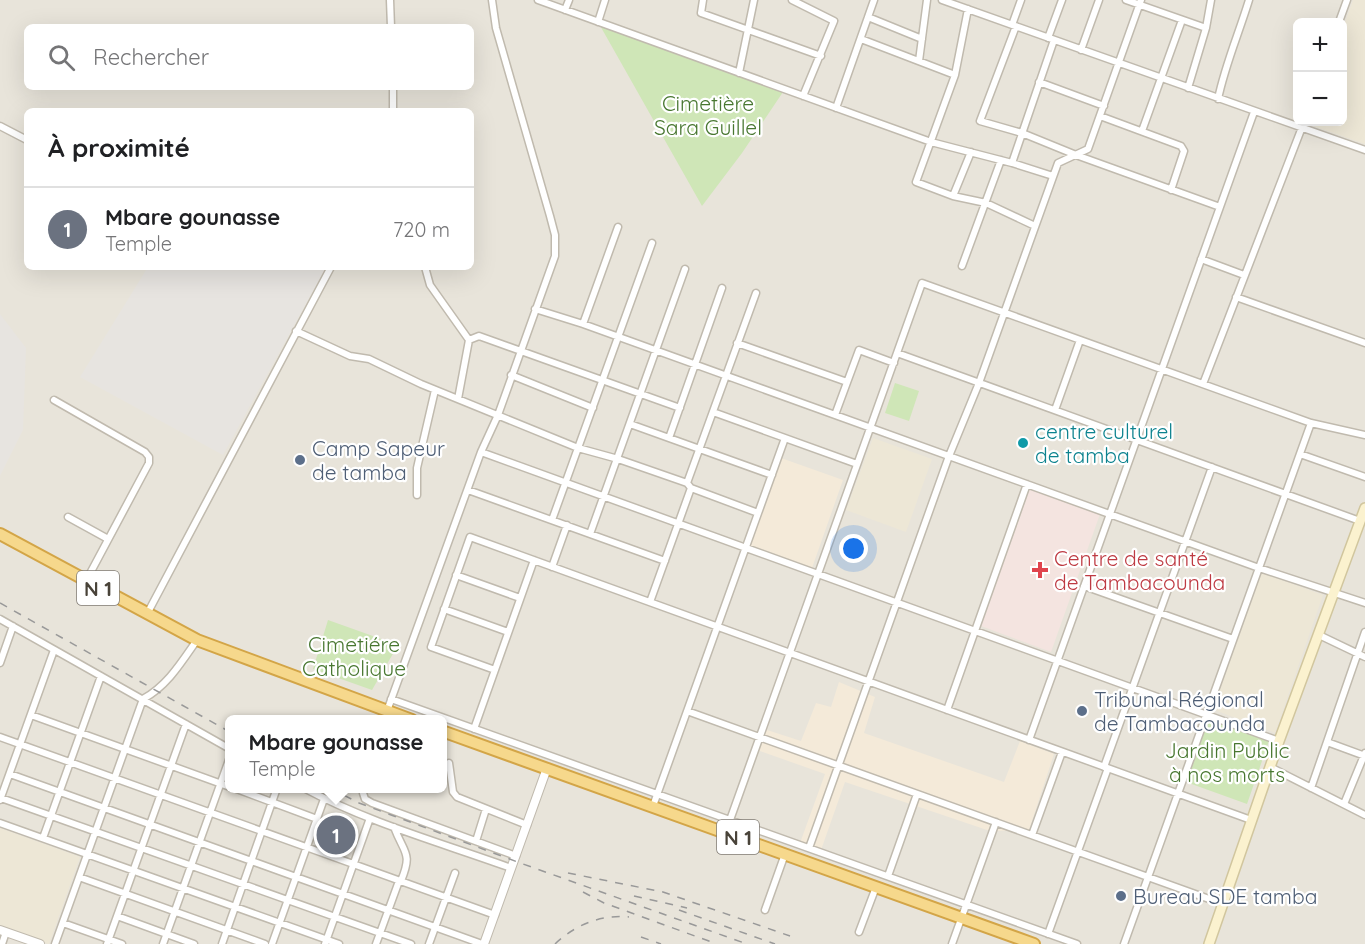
<!DOCTYPE html>
<html lang="fr">
<head>
<meta charset="utf-8">
<style>
	:root { --surface:#fff; --page:#f6f6f6; --text:#202124; --muted:#757577; --line:#e0e0e0; --accent:#eb502c }
	body { margin:0; font-family:Quicksand,sans-serif; background:var(--page); color:var(--text) }
	.controls { position:absolute; right:18px; top:18px; display:grid; overflow:hidden; border-radius:9px; box-shadow:0 6px 24px #0002 }
	.controls button { width:54px; height:54px; display:grid; place-items:center; padding:0; border:0; border-bottom:2px solid var(--line); background:var(--surface); color:var(--text); font:30px sans-serif }
	.you { position:absolute; left:854px; top:549px; width:21px; height:21px; margin:-15px; border:4px solid #fff; border-radius:50%; background:#1a73e8; box-shadow:0 0 0 9px #1a73e833 }
	.badge { display:grid; place-items:center; width:39px; height:39px; border-radius:50%; background:var(--accent); color:#fff; font-size:20px; font-weight:700 }
	.pin { position:absolute; translate:-50% -50%; border:3px solid #fff; box-shadow:0 2px 6px #0006 }
	.popup { position:absolute; left:225px; top:715px; width:222px; height:78px; box-sizing:border-box; display:grid; place-content:center; border-radius:9px; background:var(--surface); filter:drop-shadow(0 2px 4px #0005); font-size:20px; white-space:nowrap; color:var(--muted) }
	.popup b { font-size:22px; color:var(--text) }
	.popup::after { content:''; position:absolute; left:50%; top:100%; margin-left:-12px; border:12px solid transparent; border-top-color:var(--surface) }
	.list { margin:0; padding:0; list-style:none }
	h2 { display:flex; justify-content:space-between; align-items:center; height:78px; margin:0; padding:0 24px; font-size:26px }
	h2 small { font-size:20px; font-weight:400; color:var(--muted) }
	.list li { display:grid; grid-template-columns:39px 1fr auto; gap:18px; align-items:center; box-sizing:border-box; height:84px; padding:0 24px; border-top:2px solid var(--line) }
	.list b { display:block; font-size:22px; white-space:nowrap }
	.list p { margin:0; font-size:20px; white-space:nowrap; color:var(--muted) }
	.list em { font-size:20px; font-style:normal; color:var(--muted) }
	.icon { flex:none; width:33px; height:33px; fill:none; stroke:currentColor; stroke-width:2; stroke-linecap:round; stroke-linejoin:round }
	.map { position:relative; flex:none; width:1365px; height:944px; overflow:hidden }
	.search { position:absolute; background:var(--surface); box-shadow:0 6px 24px #0002; left:24px; top:24px; width:450px; height:66px; display:flex; align-items:center; gap:15px; box-sizing:border-box; padding:0 21px; border-radius:9px; color:var(--muted); font-size:22px }
	.panel { position:absolute; background:var(--surface); box-shadow:0 6px 24px #0002; left:24px; top:108px; width:450px; height:162px; border-radius:9px }
	.map>svg:first-child { display:block }
	.residential { fill:#e8e4da; fill-rule:evenodd }
	.commercial { fill:#f4ead9 }
	.industrial { fill:#e7e4e0 }
	.education { fill:#ede7d6 }
	.medical { fill:#f4e4e0 }
	.green { fill:#cfe6b7 }
	.lines { fill:none; stroke-linecap:round; stroke-linejoin:round }
	.minor-casing { stroke:#c0baae; stroke-width:9 }
	.tertiary-casing { stroke:#c0baae; stroke-width:10 }
	.secondary-casing { stroke:#d1c69e; stroke-width:12 }
	.trunk-casing { stroke:#d3a547; stroke-width:14 }
	.minor { stroke:#fff; stroke-width:6 }
	.tertiary { stroke:#fff; stroke-width:8 }
	.secondary { stroke:#fbf2cf; stroke-width:9 }
	.trunk { stroke:#f6d88c; stroke-width:10 }
	.rail { stroke:#999; stroke-width:1.5; stroke-dasharray:8 8; stroke-linecap:butt }
	.culture-dot { fill:#0f9aa8; stroke:#fff; stroke-width:2 }
	.service-dot { fill:#5c6f8a; stroke:#fff; stroke-width:2 }
	.health-dot { fill:#e0444e; stroke:#fff; stroke-width:2 }
	.labels { text-anchor:middle; dominant-baseline:central; stroke-width:4.5; stroke-linejoin:round; paint-order:stroke }
	.shield { fill:#fff; stroke:#807b74; stroke-width:1.5 }
	.shield-label { font-size:20px; font-weight:bold; fill:#494339 }
	.park-label { font-size:21px; fill:#487730; stroke:#fff }
	.culture-label { font-size:21px; fill:#0d838f; stroke:#fff; text-anchor:start }
	.service-label { font-size:21px; fill:#4e5e75; stroke:#fff; text-anchor:start }
	.health-label { font-size:21px; fill:#be3a42; stroke:#fff; text-anchor:start }
</style>
</head>
<body>
<div class="map">
<svg width="1365" height="944" viewBox="0 0 1365 944">
	<rect width="100%" height="100%" fill="#f5f2eb"/>
	<!-- residential -->
	<path class="residential" d="M0 0H1365V944H0ZM1298 22H1342V122H1298ZM27 27H471V87H27ZM27 111H471V267H27ZM230 720H442V788H230Z"/>
	<!-- commercial -->
	<path class="commercial" d="M781 458 843 480 812 568 750 546Z
		M839 682 875 697 864 733 1004 782 1020 741 1054 754 1029 830 990 831 845 782 821 850 800 843 825 774 757 750 764 729 801 741 816 703 831 707Z"/>
	<!-- industrial -->
	<path class="industrial" d="M148 267H326L223 455 80 377Z
		M0 314 26 348 23 430 0 476Z"/>
	<!-- education -->
	<path class="education" d="M1353 0H1365V144L1308 124 1309 122H1342L1343 28Z
		M873 438 932 459 906 532 846 510Z
		M1260 572 1323 595 1275 733 1212 709Z
		M0 828 80 857 49 944 0 928Z"/>
	<!-- medical -->
	<path class="medical" d="M1030 488 1100 514 1051 652 981 626Z"/>
	<!-- green -->
	<path class="green" d="M598 22 785 89 742 153 702 206Z
		M895 383 919 391 909 421 885 413Z
		M328 620 398 645 372 690 313 669Z
		M1208 720 1269 741 1247 804 1186 782Z"/>
	<g class="lines">
		<!-- minor casing -->
		<g class="minor-casing">
			<path id="minor" d="M390 0 391 27
				M538 0 931 142 1012 163 1053 176
				M703 0 701 13 821 56
				M792 0 834 21 803 96
				M942 0 1365 150
				M1126 0 1206 28
				M968 9 955 75 916 182 953 196 986 203 1035 226
				M565 10 569 0
				M868 17 922 39
				M598 22 605 0
				M1339 22 1347 0
				M1012 25 1021 0
				M1016 26 980 121 1022 133 1076 155 1220 207
				M1048 38 1062 0
				M861 39 955 75
				M1081 50 1099 0
				M919 61 927 0
				M739 73 754 0
				M1039 82 1104 106
				M393 87V111
				M1188 88 1206 28 1211 0
				M1218 99C1225 65 1239 33 1249 0
				M836 108 874 0
				M1100 116 1181 146 1184 151 1171 190
				M0 126 27 140
				M1142 131 1182 20
				M1012 163 1054 40
				M953 196 971 152
				M1201 259 1244 275
				M962 266 1001 160
				M425 267 430 285 469 340 458 399
				M1236 297 1365 343
				M535 309 583 324 1259 568 1365 603
				M583 324 618 227
				M296 331 350 356 369 359 421 384 578 448 618 459 687 483 691 488 758 513
				M469 340 479 336 680 408
				M737 343 847 382
				M897 353 1360 521
				M511 375 593 408
				M1203 384 1304 122
				M54 400 145 452 149 457V463L86 581
				M1055 410 1080 340
				M713 412 857 464
				M835 415 859 350 894 363
				M630 424 772 475
				M669 438 722 288
				M481 452 1279 741
				M1300 454 1365 477
				M687 483 756 293
				M468 490 665 561
				M417 495V468L435 390
				M68 517 108 539
				M552 520 652 243
				M590 534 685 269
				M552 567 567 525
				M456 575 520 598
				M1084 586 1233 639
				M650 602 691 488
				M444 609 508 632
				M147 614 331 267
				M0 619 230 749
				M1319 635 1365 657
				M0 663 13 626
				M495 670 431 647 470 537 1251 820
				M391 699 1077 944
				M947 710 1027 484
				M387 711 481 452 498 415 555 256V235L550 216 496 28 492 0
				M687 711 1223 904
				M31 715 230 787
				M474 729 534 560
				M0 737 495 915
				M1029 740 1254 112
				M1327 742 1365 756
				M449 763 453 792 457 797 527 825
				M1104 767 1212 467
				M1270 767 1365 815
				M10 774 482 944
				M234 788 317 819
				M304 788C369 823 442 843 511 868
				M365 788 363 793 365 799 372 803 516 856
				M1311 788 1365 632
				M1 798 411 944
				M0 800 54 650
				M1344 804 1365 753
				M653 806 785 438
				M730 820 922 283 1311 423 1365 435
				M0 823 339 944
				M394 827C404 854 413 852 401 881
				M1032 835 1062 752
				M43 838 101 676
				M476 841 486 809
				M809 848 949 456 979 383 1058 163 1088 149 1141 0
				M888 876 917 794
				M79 877 265 944
				M765 910 785 854
				M117 916 194 944
				M63 923 122 944
				M859 932 876 887
				M1048 934 1108 768
				M2 944 6 932
				M55 944 143 699C167 686 181 663 197 640
				M107 944 186 724
				M163 944 230 757
				M222 944 277 788
				M272 944 324 799
				M325 944 370 818
				M376 944 399 881
				M429 944 455 873
				M952 944 996 822
				M1124 944 1311 423"/>
		</g>
		<!-- tertiary casing -->
		<g class="tertiary-casing">
			<path id="tertiary" d="M0 930 40 944
				M484 944 547 768"/>
		</g>
		<!-- secondary casing -->
		<g class="secondary-casing">
			<path id="secondary" d="M1209 944 1279 741 1365 508"/>
		</g>
		<!-- trunk casing -->
		<g class="trunk-casing">
			<path id="trunk" d="M0 534 197 640 412 720
				M442 731 1034 944"/>
		</g>
		<!-- minor -->
		<use href="#minor" class="minor"/>
		<!-- tertiary -->
		<use href="#tertiary" class="tertiary"/>
		<!-- secondary -->
		<use href="#secondary" class="secondary"/>
		<!-- trunk -->
		<use href="#trunk" class="trunk"/>
		<!-- rail -->
		<path class="rail" d="M0 603 230 732
			M330 788 359 803 523 864 747 944
			M568 873 663 892 790 936
			M583 892 604 903 717 944
			M634 896 687 908
			M679 910 775 944
			M641 937 661 944
			M555 944C575 925 601 914 629 917"/>
	</g>
	<!-- markers -->
	<circle class="culture-dot" cx="1023" cy="443" r="6"/>
	<g class="service-dot">
		<circle cx="300" cy="460" r="6"/>
		<circle cx="1082" cy="711" r="6"/>
		<circle cx="1121" cy="896" r="6"/>
	</g>
	<path class="health-dot" d="M1037 561h6v6h6v6h-6v6h-6v-6h-6v-6h6z"/>
	<g class="labels">
		<!-- shield labels -->
		<g class="shield">
			<rect x="77" y="571" width="42" height="34" rx="4.5"/>
			<rect x="717" y="820" width="42" height="34" rx="4.5"/>
		</g>
		<g class="shield-label">
			<text x="98" y="588">N 1</text>
			<text x="738" y="837">N 1</text>
		</g>
		<!-- park labels -->
		<g class="park-label">
			<text x="708" y="103">Cimetière<tspan x="708" dy="24">Sara Guillel</tspan></text>
			<text x="354" y="644">Cimetiére<tspan x="354" dy="24">Catholique</tspan></text>
			<text x="1227" y="750">Jardin Public<tspan x="1227" dy="24">à nos morts</tspan></text>
		</g>
		<!-- culture labels -->
		<g class="culture-label">
			<text x="1035" y="431">centre culturel<tspan x="1035" dy="24">de tamba</tspan></text>
		</g>
		<!-- service labels -->
		<g class="service-label">
			<text x="312" y="448">Camp Sapeur<tspan x="312" dy="24">de tamba</tspan></text>
			<text x="1094" y="699">Tribunal Régional<tspan x="1094" dy="24">de Tambacounda</tspan></text>
			<text x="1133" y="896">Bureau SDE tamba</text>
		</g>
		<!-- health labels -->
		<g class="health-label">
			<text x="1054" y="558">Centre de santé<tspan x="1054" dy="24">de Tambacounda</tspan></text>
		</g>
	</g>
</svg>
<div class="controls">
<button>+</button>
<button>−</button>
</div>
<div class="you"></div>
<div class="pin badge" style="left:336px;top:835px;background:#6b7280">1</div>
<div class="popup"><b>Mbare gounasse</b>Temple</div>
<div class="search"><svg class="icon" aria-label="search" viewBox="0 0 24 24"><circle cx="10" cy="10" r="6"/><path d="M15 15l6 6"/></svg>Rechercher</div>
<section class="panel">
<h2>À proximité<small></small></h2>
<ul class="list">
<li><span class="badge" style="background:#6b7280">1</span><div><b>Mbare gounasse</b><p>Temple</p></div><em>720 m</em></li>
</ul>
</section>
</div>
</body>
</html>
